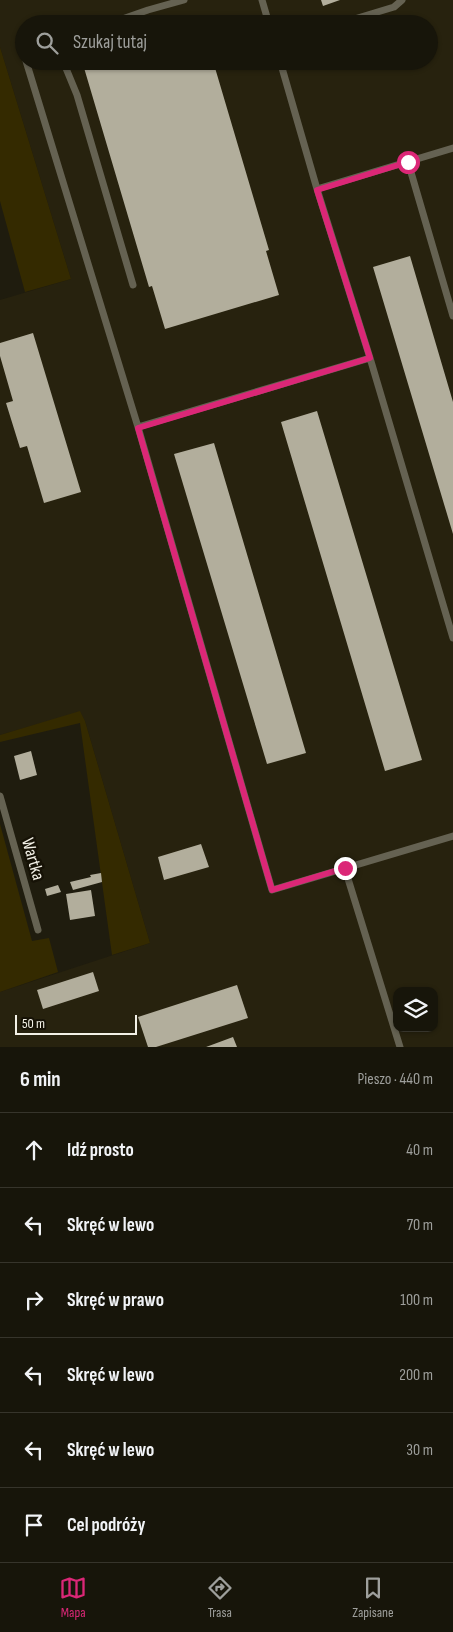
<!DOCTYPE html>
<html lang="pl">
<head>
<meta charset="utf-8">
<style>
	:root { --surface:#17150a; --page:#242218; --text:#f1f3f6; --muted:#9e9f9c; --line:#36342b; --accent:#db2777 }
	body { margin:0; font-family:"Sofia Sans Condensed",sans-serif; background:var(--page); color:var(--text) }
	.controls { position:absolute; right:15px; bottom:15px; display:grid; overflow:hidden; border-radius:10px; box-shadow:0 1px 4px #0004 }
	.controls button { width:45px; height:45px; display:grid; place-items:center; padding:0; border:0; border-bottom:1px solid var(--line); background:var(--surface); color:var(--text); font:25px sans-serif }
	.scale { position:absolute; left:15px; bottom:12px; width:122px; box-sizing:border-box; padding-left:5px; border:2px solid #f3f1e7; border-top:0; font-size:14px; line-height:18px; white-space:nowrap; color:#f3f1e7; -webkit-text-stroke:4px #161206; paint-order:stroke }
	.stop { position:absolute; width:15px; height:15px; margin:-11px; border:4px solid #db2777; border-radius:50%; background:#fff }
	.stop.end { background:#db2777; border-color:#fff; box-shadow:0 1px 5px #0008 }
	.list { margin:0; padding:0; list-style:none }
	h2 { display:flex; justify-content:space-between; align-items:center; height:65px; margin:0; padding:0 20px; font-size:21px }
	h2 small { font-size:16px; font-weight:400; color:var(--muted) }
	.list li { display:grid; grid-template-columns:32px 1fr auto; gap:15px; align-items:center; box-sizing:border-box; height:75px; padding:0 20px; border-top:1px solid var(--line) }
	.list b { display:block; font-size:19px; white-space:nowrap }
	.list em { font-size:16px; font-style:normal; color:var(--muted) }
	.icon { flex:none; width:28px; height:28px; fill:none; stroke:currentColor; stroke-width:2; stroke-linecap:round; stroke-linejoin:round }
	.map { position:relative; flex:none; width:453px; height:1047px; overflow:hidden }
	.search { position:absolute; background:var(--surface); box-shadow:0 1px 4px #0004; left:15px; right:15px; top:15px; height:55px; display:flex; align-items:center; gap:12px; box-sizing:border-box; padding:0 18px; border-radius:28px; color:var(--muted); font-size:19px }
	.sheet { height:515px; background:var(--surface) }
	nav { display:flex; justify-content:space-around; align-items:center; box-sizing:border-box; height:70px; border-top:1px solid var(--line); background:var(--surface); font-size:14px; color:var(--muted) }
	nav a { display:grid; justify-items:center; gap:2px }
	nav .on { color:var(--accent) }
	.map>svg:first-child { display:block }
	.built { fill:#27220e; fill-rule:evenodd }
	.green { fill:#342a00 }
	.building { fill:#b2ae9c }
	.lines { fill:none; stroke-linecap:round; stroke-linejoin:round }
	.service { stroke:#656252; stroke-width:7 }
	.route { stroke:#db2777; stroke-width:6 }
	.labels { text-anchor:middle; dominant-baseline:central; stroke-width:5; stroke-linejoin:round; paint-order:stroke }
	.street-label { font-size:18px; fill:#f3f1e7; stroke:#161206 }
</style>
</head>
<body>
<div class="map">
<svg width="453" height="1047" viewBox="0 0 453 1047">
	<rect width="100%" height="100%" fill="#1f1c0e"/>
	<!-- built -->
	<path class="built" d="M0 0H453V1047H0V992L150 943 85 721 80 712 0 735V300L71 279 0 47ZM24 24H429V61H24ZM397 991H434V1028H397Z"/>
	<!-- green -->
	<path class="green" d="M0 47 71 279 25 292 0 201Z
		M80 711 85 721 150 943 112 955 80 723 0 742V735Z
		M0 824 32 941 49 938 58 972 0 992Z"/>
	<!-- building -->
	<path class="building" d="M321 0H340L323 6Z
		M82 61H213L269 250 266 251 279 295 165 329 152 286 149 287Z
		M410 256 453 402V534L373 267Z
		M33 333 81 492 44 503 27 446 20 448 6 403 13 401 0 356V343Z
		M317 411 422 760 385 771 281 422Z
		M214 443 306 753 267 764 174 454Z
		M31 751 37 775 20 780 14 756Z
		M201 844 209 867 164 880 158 857Z
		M101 873 102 882 73 890 70 882 91 877 90 875Z
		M58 885 61 892 47 896 45 889Z
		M91 890 95 916 70 920 66 894Z
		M93 972 99 991 43 1009 37 990Z
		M237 985 248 1018 156 1047H148L138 1017Z
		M233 1037 237 1047H206Z"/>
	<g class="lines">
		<!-- service -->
		<path class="service" d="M262 0 269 24
			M108 24 148 10 184 0
			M338 24 394 7 402 0
			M24 53V54
			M26 61 138 427 272 890 453 836
			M63 61 77 95 133 285
			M280 61 317 189 370 358 453 638
			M408 162 453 316
			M317 189 453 148
			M138 427 370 358
			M0 796 38 930
			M345 869 400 1047"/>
	</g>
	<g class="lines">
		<!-- route -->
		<path class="route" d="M345 868 272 890 138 428 370 358 317 190 408 162"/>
	</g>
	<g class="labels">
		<!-- street labels -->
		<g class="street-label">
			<text transform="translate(33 859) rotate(74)">Wartka</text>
		</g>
	</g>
</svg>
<div class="controls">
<button><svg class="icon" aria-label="layers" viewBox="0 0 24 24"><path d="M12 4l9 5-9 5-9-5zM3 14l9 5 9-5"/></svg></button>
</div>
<div class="scale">50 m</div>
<div class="stop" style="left:408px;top:162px"></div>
<div class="stop end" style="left:345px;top:868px"></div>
<div class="search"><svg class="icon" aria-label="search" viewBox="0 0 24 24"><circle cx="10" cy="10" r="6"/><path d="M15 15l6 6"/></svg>Szukaj tutaj</div>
</div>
<section class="sheet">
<h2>6 min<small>Pieszo · 440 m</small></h2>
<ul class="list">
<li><svg class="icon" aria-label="ahead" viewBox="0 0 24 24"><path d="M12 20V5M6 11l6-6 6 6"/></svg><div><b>Idź prosto</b></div><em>40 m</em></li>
<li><svg class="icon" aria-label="left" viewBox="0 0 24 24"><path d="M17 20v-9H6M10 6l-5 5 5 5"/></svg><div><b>Skręć w lewo</b></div><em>70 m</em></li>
<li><svg class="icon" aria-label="right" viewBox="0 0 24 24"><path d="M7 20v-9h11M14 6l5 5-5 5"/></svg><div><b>Skręć w prawo</b></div><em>100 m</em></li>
<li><svg class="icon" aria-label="left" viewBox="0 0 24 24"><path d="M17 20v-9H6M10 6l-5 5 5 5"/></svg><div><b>Skręć w lewo</b></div><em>200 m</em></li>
<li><svg class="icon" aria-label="left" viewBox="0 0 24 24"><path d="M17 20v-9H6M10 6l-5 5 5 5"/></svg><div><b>Skręć w lewo</b></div><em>30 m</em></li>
<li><svg class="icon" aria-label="arrive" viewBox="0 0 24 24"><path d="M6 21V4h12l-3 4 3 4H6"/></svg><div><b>Cel podróży</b></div></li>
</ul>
</section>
<nav>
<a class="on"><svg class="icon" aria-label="map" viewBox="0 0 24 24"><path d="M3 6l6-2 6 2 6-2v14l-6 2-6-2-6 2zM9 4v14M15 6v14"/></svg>Mapa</a>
<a><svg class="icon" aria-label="directions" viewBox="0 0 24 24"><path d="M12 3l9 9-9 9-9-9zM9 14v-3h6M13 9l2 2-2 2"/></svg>Trasa</a>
<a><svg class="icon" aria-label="saved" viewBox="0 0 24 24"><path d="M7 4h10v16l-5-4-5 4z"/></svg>Zapisane</a>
</nav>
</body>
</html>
